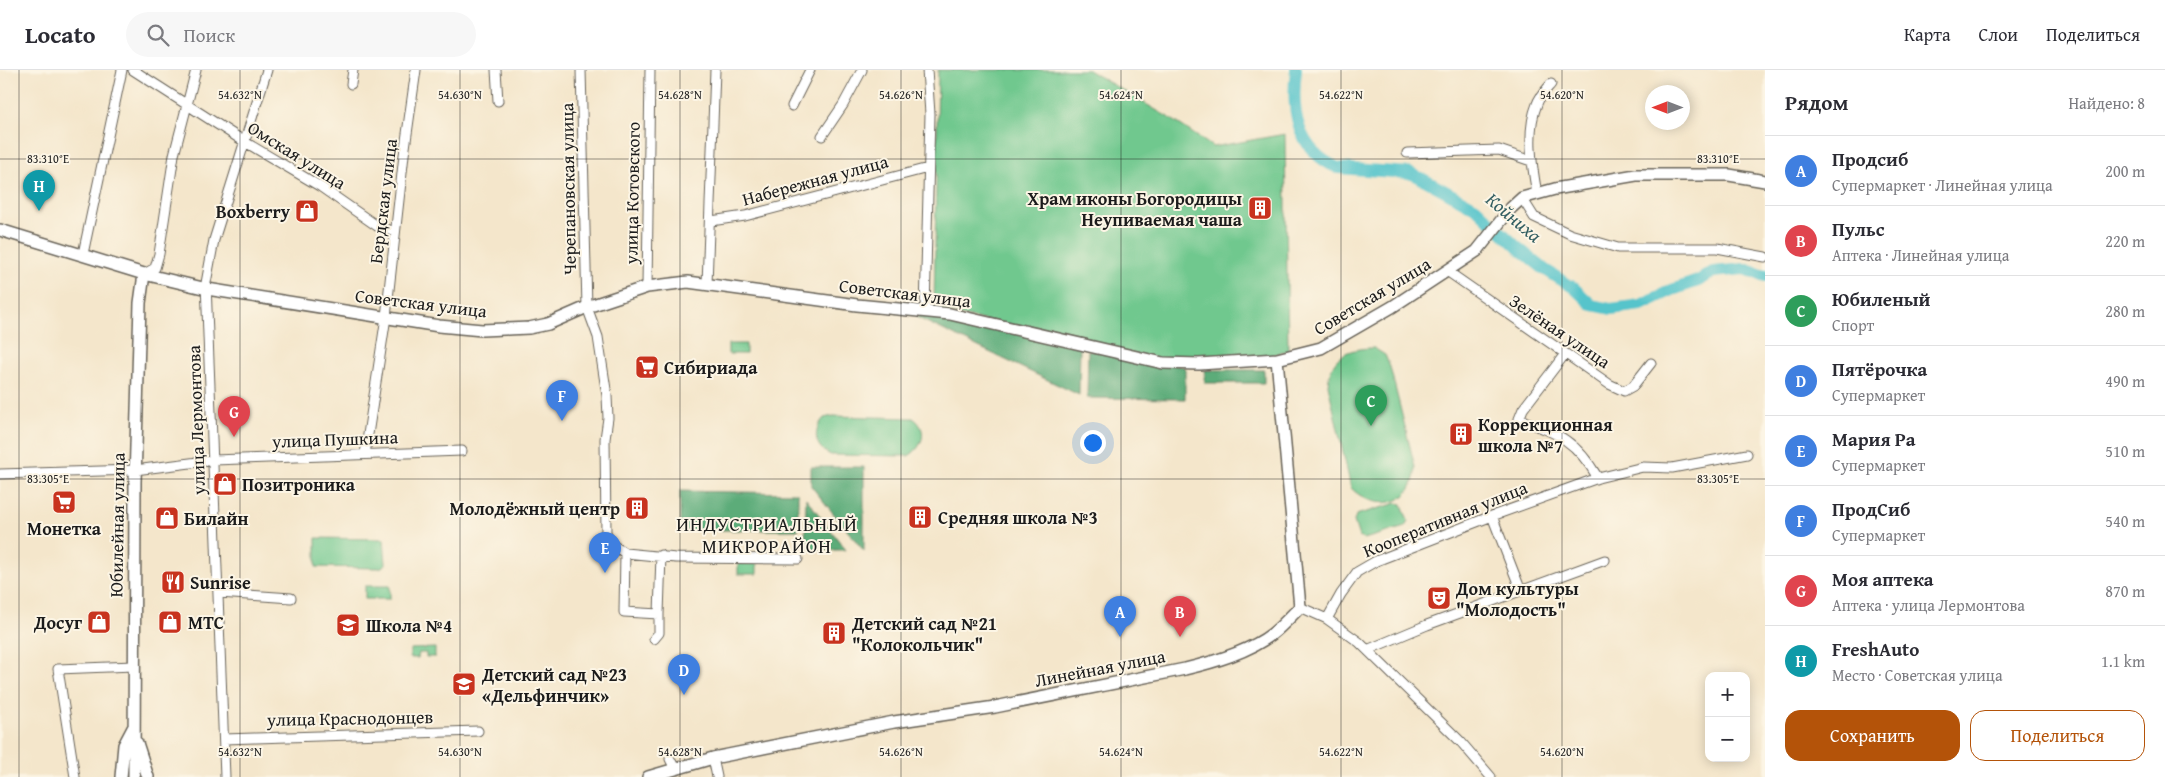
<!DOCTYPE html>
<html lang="ru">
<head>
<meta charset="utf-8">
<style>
	:root { --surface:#fff; --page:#f7f7f7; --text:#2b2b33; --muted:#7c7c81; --line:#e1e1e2; --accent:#b45309 }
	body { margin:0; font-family:"Gentium Book Plus",serif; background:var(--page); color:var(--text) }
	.controls { position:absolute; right:15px; bottom:15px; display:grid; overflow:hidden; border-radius:10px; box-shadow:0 2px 12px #0003 }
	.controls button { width:45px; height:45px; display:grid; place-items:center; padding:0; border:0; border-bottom:1px solid var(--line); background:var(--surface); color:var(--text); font:25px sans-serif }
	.compass { position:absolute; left:1645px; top:15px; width:45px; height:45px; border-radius:50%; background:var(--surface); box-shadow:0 2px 12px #0003; rotate:270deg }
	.you { position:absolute; left:1092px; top:372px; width:18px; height:18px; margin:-12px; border:4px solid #fff; border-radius:50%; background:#1a73e8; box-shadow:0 0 0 8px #1a73e833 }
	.badge { display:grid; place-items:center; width:32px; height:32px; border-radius:50%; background:var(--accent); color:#fff; font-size:16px; font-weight:700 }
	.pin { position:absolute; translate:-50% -41px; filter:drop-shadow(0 1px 2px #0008) }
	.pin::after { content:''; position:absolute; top:26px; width:18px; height:15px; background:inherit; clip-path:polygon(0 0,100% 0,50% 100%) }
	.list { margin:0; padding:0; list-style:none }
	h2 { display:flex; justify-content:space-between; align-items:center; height:65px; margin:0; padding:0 20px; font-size:21px }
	h2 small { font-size:16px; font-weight:400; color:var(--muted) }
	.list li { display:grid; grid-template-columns:32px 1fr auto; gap:15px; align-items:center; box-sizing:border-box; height:70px; padding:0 20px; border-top:1px solid var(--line) }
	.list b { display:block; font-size:19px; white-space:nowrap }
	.list p { margin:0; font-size:16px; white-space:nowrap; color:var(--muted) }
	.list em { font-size:16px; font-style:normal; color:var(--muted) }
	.actions { display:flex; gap:10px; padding:15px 20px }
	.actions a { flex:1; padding:11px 0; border:1px solid var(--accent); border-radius:15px; text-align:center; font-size:18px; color:var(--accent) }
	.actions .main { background:var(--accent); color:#fff }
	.icon { flex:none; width:28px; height:28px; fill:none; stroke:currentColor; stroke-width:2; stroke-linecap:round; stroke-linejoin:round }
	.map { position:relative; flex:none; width:1765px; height:707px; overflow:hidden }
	header { display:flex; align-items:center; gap:30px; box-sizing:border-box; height:70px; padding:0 25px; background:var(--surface); border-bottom:1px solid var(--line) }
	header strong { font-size:24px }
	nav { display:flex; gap:28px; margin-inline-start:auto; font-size:18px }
	.search { width:350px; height:45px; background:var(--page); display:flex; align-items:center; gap:12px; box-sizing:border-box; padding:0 18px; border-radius:28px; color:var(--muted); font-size:19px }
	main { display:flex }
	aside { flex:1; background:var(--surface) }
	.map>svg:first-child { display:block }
	.green { fill:#70c88e; stroke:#467255 }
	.forest { fill:#5cac79; stroke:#3c644a }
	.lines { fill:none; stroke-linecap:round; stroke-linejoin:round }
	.river { stroke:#56c4cb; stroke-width:12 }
	.minor-casing { stroke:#686359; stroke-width:11 }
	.major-casing { stroke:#686359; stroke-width:14 }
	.minor { stroke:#fff; stroke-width:9 }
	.major { stroke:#fff; stroke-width:11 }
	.ticks { fill:none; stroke:#1c1c1c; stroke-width:1; stroke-opacity:0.45 }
	.labels { text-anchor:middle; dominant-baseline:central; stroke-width:4; stroke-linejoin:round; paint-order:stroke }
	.street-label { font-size:18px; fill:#1c1c1c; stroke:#fcf5e5 }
	.poi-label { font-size:18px; font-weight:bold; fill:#1c1c1c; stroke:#fcf5e5; text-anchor:start }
	.water-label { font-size:19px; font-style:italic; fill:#335f62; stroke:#fcf5e5 }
	.neighbourhood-label { font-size:19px; letter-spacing:1px; fill:#1c1c1c; stroke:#fcf5e5 }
	.ticks-label { font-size:12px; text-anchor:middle; fill:#1c1c1c; stroke:#fcf5e5; stroke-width:4; stroke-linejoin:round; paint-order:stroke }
</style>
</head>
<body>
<header>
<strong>Locato</strong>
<div class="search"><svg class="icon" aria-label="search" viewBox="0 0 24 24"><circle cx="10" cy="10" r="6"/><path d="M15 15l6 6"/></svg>Поиск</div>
<nav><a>Карта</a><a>Слои</a><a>Поделиться</a></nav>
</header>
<main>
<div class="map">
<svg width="1765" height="707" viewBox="0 0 1765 707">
	<rect width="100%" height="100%" fill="#fcf5e5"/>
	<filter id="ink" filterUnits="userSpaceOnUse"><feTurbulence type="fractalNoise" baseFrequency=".02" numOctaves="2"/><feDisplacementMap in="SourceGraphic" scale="10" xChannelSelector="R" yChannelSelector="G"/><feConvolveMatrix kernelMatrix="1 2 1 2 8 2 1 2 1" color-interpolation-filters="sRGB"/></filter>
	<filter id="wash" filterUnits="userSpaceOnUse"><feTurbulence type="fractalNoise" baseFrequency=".0096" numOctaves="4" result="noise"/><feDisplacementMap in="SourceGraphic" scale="20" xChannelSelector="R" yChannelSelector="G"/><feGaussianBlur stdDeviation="1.12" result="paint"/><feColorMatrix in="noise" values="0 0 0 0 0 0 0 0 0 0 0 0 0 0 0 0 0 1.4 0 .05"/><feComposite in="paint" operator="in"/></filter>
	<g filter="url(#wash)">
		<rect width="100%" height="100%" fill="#f4e6cb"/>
		<!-- green -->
		<path class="green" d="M938 0H1088L1173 50 1213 77 1285 64 1288 281 1259 288 1165 291 934 239Z
			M728 274H746V284H728Z
			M1374 278 1385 285 1390 297 1415 397C1416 436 1376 443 1351 418L1328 315C1330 286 1347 278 1374 278Z
			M833 346 913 348C929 359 923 378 908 386L831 385C814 378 812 361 824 348Z
			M1397 433 1402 434 1408 451 1405 457 1364 469 1359 467 1354 451 1356 445Z
			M316 468 384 469 386 494 380 498 316 497Z
			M738 494H757V504H738Z
			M365 516H390V529H365Z
			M435 578V587H426V583H419L418 588H410V579Z"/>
		<!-- forest -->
		<path class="forest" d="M919 243 1080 277 1079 325 916 247Z
			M1088 280 1185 297V329L1087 328Z
			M1205 300H1264V313H1205Z
			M811 397H864V481L811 416Z
			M680 421 798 423V460H680Z
			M806 428 846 480H805Z"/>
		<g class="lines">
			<!-- river -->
			<path class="river" d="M1296 0C1291 40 1296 80 1338 98L1409 103 1425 110 1476 138 1517 177 1544 199 1574 218 1592 235 1611 239 1641 235 1672 220 1698 211 1713 202 1744 199 1765 206"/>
		</g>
	</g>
	<g filter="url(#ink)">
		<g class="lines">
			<!-- minor casing -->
			<g class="minor-casing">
				<path id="minor" d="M133 0 245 72 321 117 377 156 395 162
					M496 0 498 31
					M581 0 587 237 598 267 607 326 608 348 605 369 606 462 611 474 625 483 676 488 798 489
					M351 14 353 0
					M792 36 810 0
					M822 66 843 35 862 0
					M1407 83 1499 80 1531 91
					M1537 124C1532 96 1526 61 1537 34 1539 27 1546 20 1551 14
					M1522 128 1534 147 1570 164 1618 178H1717L1765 187
					M711 151 745 146 928 98
					M83 184 122 0
					M1447 201 1609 314 1624 321 1633 316 1651 293
					M144 204 155 198 159 184 174 85 196 0
					M707 214 715 0
					M647 217 650 0
					M925 241 930 44 927 0
					M1565 284 1523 339 1519 349C1559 364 1576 370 1598 408
					M365 384 386 247 404 85 416 0
					M0 404 135 400 214 390 462 381
					M1492 446 1521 521
					M625 483 624 542 659 544 661 485
					M219 523 291 528
					M1300 537 1327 549 1359 572 1461 672 1491 707
					M1327 549 1341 524 1357 502 1376 491 1492 446 1598 408 1643 397 1672 398 1747 384
					M654 569 659 563V544
					M1367 580 1427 555 1605 490
					M224 669 478 661
					M713 688 717 707
					M670 689 675 699
					M75 707 58 599 134 596
					M225 707 206 213 214 170 267 0"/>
			</g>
			<!-- major casing -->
			<g class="major-casing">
				<path id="major" d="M0 160 144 204 207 219 439 256 482 260 529 258 548 254 587 237 647 217 688 212 857 235 950 244 1163 293 1199 294 1277 289 1321 278 1392 237 1477 181 1511 138 1522 128 1555 119 1636 105H1729L1765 111
					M137 673 148 707
					M121 707 124 675 133 658
					M134 707 135 412 140 233 144 204
					M648 707 713 688 894 652 995 637 1185 599C1214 592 1249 582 1272 564 1282 556 1291 546 1300 537L1277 289"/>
			</g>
			<!-- minor -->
			<use href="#minor" class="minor"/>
			<!-- major -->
			<use href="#major" class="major"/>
		</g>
	</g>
	<!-- ticks -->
	<path class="ticks" d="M19 0V707M240 0V707M460 0V707M680 0V707M901 0V707M1121 0V707M1341 0V707M1562 0V707M0 89H1765M0 409H1765"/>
	<!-- icons -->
	<defs>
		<g id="building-square" transform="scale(1.25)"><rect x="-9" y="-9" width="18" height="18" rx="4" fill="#c8321e" stroke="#fcf5e5"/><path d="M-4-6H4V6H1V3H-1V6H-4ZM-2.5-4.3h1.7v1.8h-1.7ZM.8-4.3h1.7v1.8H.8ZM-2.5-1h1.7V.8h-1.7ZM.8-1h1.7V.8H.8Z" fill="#fff"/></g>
		<g id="shop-square" transform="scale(1.25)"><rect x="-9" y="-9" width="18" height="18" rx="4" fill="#c8321e" stroke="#fcf5e5"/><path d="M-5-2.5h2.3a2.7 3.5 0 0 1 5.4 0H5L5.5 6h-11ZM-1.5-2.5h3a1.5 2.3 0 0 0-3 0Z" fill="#fff"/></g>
		<g id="supermarket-square" transform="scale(1.25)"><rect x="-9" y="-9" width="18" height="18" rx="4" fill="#c8321e" stroke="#fcf5e5"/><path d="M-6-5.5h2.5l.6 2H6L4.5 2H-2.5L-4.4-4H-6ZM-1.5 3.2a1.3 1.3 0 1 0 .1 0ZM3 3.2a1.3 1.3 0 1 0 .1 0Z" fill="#fff"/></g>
		<g id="restaurant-square" transform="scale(1.25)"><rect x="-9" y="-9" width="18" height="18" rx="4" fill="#c8321e" stroke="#fcf5e5"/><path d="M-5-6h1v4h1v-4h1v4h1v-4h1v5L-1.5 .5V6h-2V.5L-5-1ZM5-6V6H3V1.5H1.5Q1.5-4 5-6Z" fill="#fff"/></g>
		<g id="theatre-square" transform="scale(1.25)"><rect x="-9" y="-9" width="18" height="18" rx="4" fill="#c8321e" stroke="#fcf5e5"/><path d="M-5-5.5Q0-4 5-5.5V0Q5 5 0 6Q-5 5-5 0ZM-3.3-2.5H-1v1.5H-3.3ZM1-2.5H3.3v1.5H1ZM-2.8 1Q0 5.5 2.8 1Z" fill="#fff"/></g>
		<g id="school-square" transform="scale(1.25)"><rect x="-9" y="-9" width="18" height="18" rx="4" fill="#c8321e" stroke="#fcf5e5"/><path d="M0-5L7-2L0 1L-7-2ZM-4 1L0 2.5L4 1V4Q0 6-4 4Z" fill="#fff"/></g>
	</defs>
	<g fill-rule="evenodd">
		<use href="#building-square" x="1260" y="138"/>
		<use href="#shop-square" x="307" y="141"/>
		<use href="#supermarket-square" x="647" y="297"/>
		<use href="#building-square" x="1461" y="364"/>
		<use href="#shop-square" x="225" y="414"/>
		<use href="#supermarket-square" x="64" y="432"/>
		<use href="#building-square" x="637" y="438"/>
		<use href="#building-square" x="920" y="447"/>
		<use href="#shop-square" x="167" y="448"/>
		<use href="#restaurant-square" x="173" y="512"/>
		<use href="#theatre-square" x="1439" y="528"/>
		<use href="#shop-square" x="99" y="552"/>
		<use href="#shop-square" x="170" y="552"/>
		<use href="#school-square" x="348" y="555"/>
		<use href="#building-square" x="834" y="563"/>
		<use href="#school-square" x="464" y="614"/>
	</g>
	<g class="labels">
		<!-- street labels -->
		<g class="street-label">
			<text transform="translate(297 85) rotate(32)">Омская улица</text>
			<text transform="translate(815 110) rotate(-15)">Набережная улица</text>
			<text transform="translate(568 119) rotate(-91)">Черепановская улица</text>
			<text transform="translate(632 123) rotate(-89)">улица Котовского</text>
			<text transform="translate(383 131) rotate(-83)">Бердская улица</text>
			<text transform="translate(905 223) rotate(7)">Советская улица</text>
			<text transform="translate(1372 226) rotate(-31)">Советская улица</text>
			<text transform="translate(421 233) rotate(7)">Советская улица</text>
			<text transform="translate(1560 261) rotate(34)">Зелёная улица</text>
			<text transform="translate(196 350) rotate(-92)">улица Лермонтова</text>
			<text transform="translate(335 369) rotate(-2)">улица Пушкина</text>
			<text transform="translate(1445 449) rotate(-22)">Кооперативная улица</text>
			<text transform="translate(117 455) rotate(-89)">Юбилейная улица</text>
			<text transform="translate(1100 598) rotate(-11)">Линейная улица</text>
			<text transform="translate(350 648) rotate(-1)">улица Краснодонцев</text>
		</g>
		<!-- poi labels -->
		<g class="poi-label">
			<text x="1242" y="128" text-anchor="end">Храм иконы Богородицы<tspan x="1242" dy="21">Неупиваемая чаша</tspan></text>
			<text x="290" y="141" text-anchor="end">Boxberry</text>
			<text x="664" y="297">Сибириада</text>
			<text x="1478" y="354">Коррекционная<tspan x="1478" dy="21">школа №7</tspan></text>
			<text x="242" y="414">Позитроника</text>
			<text x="620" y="438" text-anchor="end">Молодёжный центр</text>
			<text x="938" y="447">Средняя школа №3</text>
			<text x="184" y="448">Билайн</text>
			<text x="64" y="458" text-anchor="middle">Монетка</text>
			<text x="190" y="512">Sunrise</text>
			<text x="1456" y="518">Дом культуры<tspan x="1456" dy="21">"Молодость"</tspan></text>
			<text x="82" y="552" text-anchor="end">Досуг</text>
			<text x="188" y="552">МТС</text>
			<text x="852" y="553">Детский сад №21<tspan x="852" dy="21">"Колокольчик"</tspan></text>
			<text x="366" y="555">Школа №4</text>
			<text x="482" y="604">Детский сад №23<tspan x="482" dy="21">«Дельфинчик»</tspan></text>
		</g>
		<!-- water labels -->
		<g class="water-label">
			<text transform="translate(1514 147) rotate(40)">Койниха</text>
		</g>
		<!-- neighbourhood labels -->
		<g class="neighbourhood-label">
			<text x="767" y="454">ИНДУСТРИАЛЬНЫЙ<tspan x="767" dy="22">МИКРОРАЙОН</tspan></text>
		</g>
	</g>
	<g class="ticks-label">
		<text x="240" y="29">54.632°N</text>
		<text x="460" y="29">54.630°N</text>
		<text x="680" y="29">54.628°N</text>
		<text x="901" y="29">54.626°N</text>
		<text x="1121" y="29">54.624°N</text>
		<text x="1341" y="29">54.622°N</text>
		<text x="1562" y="29">54.620°N</text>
		<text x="1718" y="93">83.310°E</text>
		<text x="48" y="93">83.310°E</text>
		<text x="1718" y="413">83.305°E</text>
		<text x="48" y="413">83.305°E</text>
		<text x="240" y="686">54.632°N</text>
		<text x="460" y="686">54.630°N</text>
		<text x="680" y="686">54.628°N</text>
		<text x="901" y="686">54.626°N</text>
		<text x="1121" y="686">54.624°N</text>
		<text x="1341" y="686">54.622°N</text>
		<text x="1562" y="686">54.620°N</text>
	</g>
</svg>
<div class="controls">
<button>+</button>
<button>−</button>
</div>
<svg class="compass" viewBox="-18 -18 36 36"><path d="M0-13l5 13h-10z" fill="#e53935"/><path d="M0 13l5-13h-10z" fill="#7c7c81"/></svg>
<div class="you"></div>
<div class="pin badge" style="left:1120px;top:567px;background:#3f7fe0">A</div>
<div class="pin badge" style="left:1180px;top:567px;background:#e0444e">B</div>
<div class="pin badge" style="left:1371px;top:356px;background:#2e9e5b">C</div>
<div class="pin badge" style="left:684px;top:625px;background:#3f7fe0">D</div>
<div class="pin badge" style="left:605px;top:503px;background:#3f7fe0">E</div>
<div class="pin badge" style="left:562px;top:351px;background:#3f7fe0">F</div>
<div class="pin badge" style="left:234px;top:367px;background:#e0444e">G</div>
<div class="pin badge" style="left:39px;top:141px;background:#0f9aa8">H</div>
</div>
<aside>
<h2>Рядом<small>Найдено: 8</small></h2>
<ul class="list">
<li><span class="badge" style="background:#3f7fe0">A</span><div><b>Продсиб</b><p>Супермаркет · Линейная улица</p></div><em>200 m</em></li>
<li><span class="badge" style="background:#e0444e">B</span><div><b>Пульс</b><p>Аптека · Линейная улица</p></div><em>220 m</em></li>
<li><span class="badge" style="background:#2e9e5b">C</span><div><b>Юбиленый</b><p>Спорт</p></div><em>280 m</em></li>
<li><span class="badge" style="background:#3f7fe0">D</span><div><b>Пятёрочка</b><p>Супермаркет</p></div><em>490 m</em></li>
<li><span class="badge" style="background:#3f7fe0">E</span><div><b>Мария Ра</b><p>Супермаркет</p></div><em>510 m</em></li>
<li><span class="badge" style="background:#3f7fe0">F</span><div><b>ПродСиб</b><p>Супермаркет</p></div><em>540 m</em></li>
<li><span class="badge" style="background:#e0444e">G</span><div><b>Моя аптека</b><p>Аптека · улица Лермонтова</p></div><em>870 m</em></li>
<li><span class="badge" style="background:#0f9aa8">H</span><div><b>FreshAuto</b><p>Место · Советская улица</p></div><em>1.1 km</em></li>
</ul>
<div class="actions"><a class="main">Сохранить</a><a>Поделиться</a></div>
</aside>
</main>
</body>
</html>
